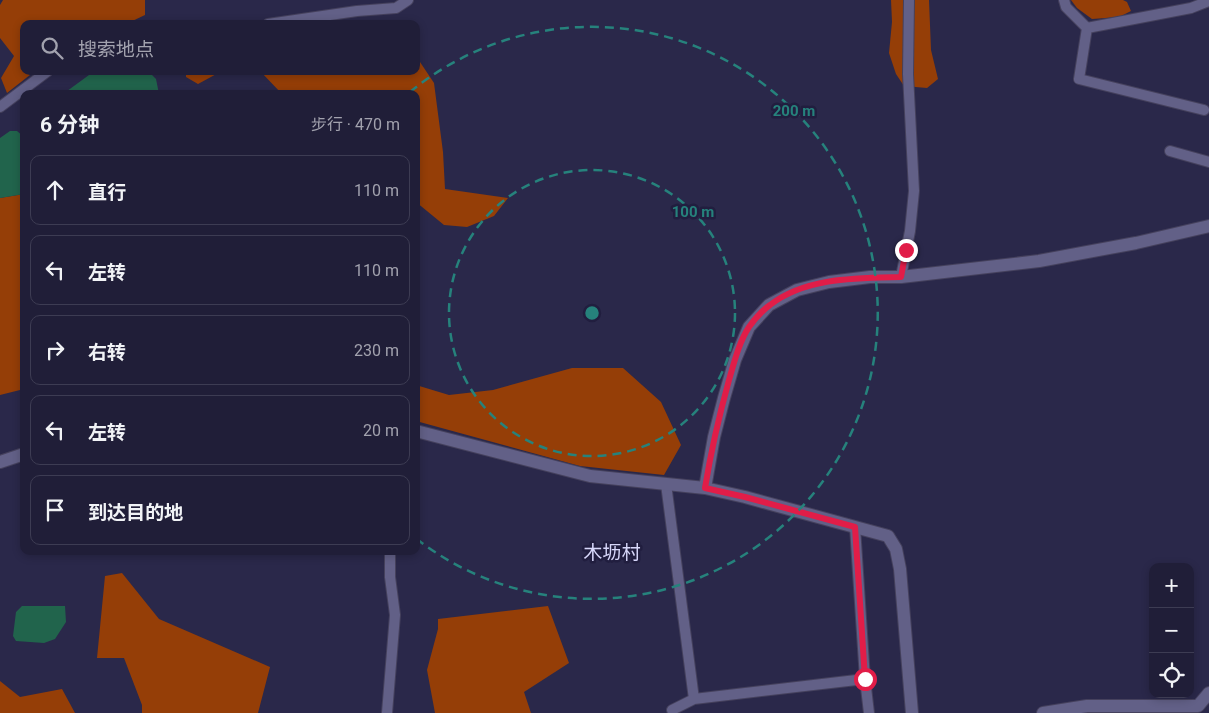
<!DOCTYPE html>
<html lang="zh">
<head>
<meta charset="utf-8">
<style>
	:root { --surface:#201e38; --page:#282740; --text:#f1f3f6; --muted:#a2a2ae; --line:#3d3c53 }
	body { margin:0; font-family:Roboto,"Noto Sans SC",sans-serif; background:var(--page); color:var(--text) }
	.controls { position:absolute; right:15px; bottom:15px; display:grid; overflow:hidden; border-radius:10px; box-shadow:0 2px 8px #0003 }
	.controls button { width:45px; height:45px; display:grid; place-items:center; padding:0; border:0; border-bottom:1px solid var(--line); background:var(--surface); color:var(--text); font:25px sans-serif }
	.stop { position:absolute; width:15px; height:15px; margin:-11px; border:4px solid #e11d48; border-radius:50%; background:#fff }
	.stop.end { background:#e11d48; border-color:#fff; box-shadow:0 1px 5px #0008 }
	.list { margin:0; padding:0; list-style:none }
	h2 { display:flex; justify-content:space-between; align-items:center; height:65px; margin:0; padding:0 20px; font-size:21px }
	h2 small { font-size:16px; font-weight:400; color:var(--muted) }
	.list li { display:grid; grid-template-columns:32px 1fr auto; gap:15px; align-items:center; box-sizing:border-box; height:70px; margin:0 10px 10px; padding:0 10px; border:1px solid var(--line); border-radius:10px }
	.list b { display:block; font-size:19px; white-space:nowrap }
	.list em { font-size:16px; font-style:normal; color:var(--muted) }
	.icon { flex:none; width:28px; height:28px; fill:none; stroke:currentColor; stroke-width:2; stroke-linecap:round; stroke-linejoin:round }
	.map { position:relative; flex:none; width:1209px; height:713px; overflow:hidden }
	.search { position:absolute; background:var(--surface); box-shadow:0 2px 8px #0003; left:20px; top:20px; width:400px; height:55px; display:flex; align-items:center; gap:12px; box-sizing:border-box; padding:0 18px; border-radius:10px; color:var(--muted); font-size:19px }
	.panel { position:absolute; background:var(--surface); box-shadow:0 2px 8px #0003; left:20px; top:90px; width:400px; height:465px; border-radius:10px }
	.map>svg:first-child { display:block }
	.forest { fill:#953e07 }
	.water { fill:#21644c }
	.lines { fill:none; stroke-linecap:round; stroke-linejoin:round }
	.minor-casing { stroke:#45415d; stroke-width:12 }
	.tertiary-casing { stroke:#45415d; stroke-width:14 }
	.minor { stroke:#626087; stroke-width:10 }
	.tertiary { stroke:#626087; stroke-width:12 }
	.route { stroke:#e11d48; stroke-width:6 }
	.ring { fill:none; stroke:#26827c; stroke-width:2.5; stroke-dasharray:9 6 }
	.labels { text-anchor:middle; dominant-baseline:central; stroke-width:5; stroke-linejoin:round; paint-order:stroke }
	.quarter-label { font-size:19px; fill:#d7d7fa; stroke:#211e3f }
	.centre { fill:#26827c; stroke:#211e3f; stroke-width:2.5 }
	.ring-label { font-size:15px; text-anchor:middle; font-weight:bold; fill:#26827c; stroke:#211e3f; stroke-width:5; stroke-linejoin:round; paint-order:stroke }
</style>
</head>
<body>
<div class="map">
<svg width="1209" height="713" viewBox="0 0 1209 713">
	<rect width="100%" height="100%" fill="#2a284a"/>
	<!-- forest -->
	<path class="forest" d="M3 0H145V15L126 24H24V71H35L7 93 1 78 14 56 0 38V5Z
		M891 0H929L931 50 938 79 927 88 904 86 896 74 889 53 892 22Z
		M1071 0H1123L1127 2 1131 11 1119 17 1092 19 1077 8Z
		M416 56 434 83 443 152 445 189 508 198 494 216 467 227 444 225 416 202V94H282L260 71H416Z
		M186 71H222L198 84 186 77Z
		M24 194V389L0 395V198Z
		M572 368H623L661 402 681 445 664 475 580 466 416 421V385L449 395 493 390Z
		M122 573 159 619 270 667 258 713H142V705L124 658H97L105 576Z
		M548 606 569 663 524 692 531 713H435L427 670 438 629V619Z
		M0 681 20 697 62 689 75 713H0Z"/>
	<!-- water -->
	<path class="water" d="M103 71H148L156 79 159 94H63L89 75Z
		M10 131H17L24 137V194L0 198V138Z
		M22 606H65L66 622 55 639 44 643 16 641 13 636 16 612Z"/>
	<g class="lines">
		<!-- minor casing -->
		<g class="minor-casing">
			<path id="minor" d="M1064 0 1066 7 1087 28
				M268 24 357 11 396 8 408 0
				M0 107 48 71
				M1204 110 1079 79 1087 28 1191 8 1209 1
				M1170 151 1209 162
				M901 277 910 231 914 191 908 74 909 0
				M666 484 694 699 865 679 855 527
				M865 679 869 713
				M672 710 694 699
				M387 713 395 615 390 577V551"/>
		</g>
		<!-- tertiary casing -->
		<g class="tertiary-casing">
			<path id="tertiary" d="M416 431 590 476 705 488 745 497 888 536 896 549 900 569 912 713
				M0 462 24 454
				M705 488 714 437 724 398 735 360 749 327 769 305 797 290 829 282 870 277H901L1039 261 1136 243 1209 226
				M1043 713 1087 706H1198L1209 693"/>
		</g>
		<!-- minor -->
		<use href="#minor" class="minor"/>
		<!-- tertiary -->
		<use href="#tertiary" class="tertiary"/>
	</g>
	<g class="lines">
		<!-- route -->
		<path class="route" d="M865 679 855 527 745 497 705 488C711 451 719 416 729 380 734 363 739 342 749 327 754 320 763 310 770 305 806 277 858 278 901 277L906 250"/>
	</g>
	<!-- distance rings -->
	<g class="ring">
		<circle cx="592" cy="313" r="143"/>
		<path d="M410 92A286 286 0 1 1 418 540"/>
	</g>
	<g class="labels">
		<!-- quarter labels -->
		<g class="quarter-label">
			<text x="612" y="552">木坜村</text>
		</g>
	</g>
	<circle cx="592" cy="313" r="8" class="centre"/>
	<g class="ring-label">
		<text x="794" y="116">200 m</text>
		<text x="693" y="217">100 m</text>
	</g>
</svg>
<div class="controls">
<button>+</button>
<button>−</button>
<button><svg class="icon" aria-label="locate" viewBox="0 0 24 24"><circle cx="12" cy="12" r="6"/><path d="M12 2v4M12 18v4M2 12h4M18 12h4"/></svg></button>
</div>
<div class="stop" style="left:865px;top:679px"></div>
<div class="stop end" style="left:906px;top:250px"></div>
<div class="search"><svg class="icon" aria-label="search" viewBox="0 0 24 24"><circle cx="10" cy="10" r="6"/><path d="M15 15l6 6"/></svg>搜索地点</div>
<section class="panel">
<h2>6 分钟<small>步行 · 470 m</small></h2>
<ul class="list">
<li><svg class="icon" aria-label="ahead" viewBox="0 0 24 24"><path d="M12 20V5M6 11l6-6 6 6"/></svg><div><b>直行</b></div><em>110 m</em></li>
<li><svg class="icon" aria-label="left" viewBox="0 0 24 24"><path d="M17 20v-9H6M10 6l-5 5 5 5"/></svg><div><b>左转</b></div><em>110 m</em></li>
<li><svg class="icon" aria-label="right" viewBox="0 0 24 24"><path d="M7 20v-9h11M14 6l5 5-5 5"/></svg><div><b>右转</b></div><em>230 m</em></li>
<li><svg class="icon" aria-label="left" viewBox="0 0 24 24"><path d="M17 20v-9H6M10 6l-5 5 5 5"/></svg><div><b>左转</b></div><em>20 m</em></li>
<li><svg class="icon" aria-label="arrive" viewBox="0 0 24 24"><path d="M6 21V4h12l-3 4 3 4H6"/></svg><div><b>到达目的地</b></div></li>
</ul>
</section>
</div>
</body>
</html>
